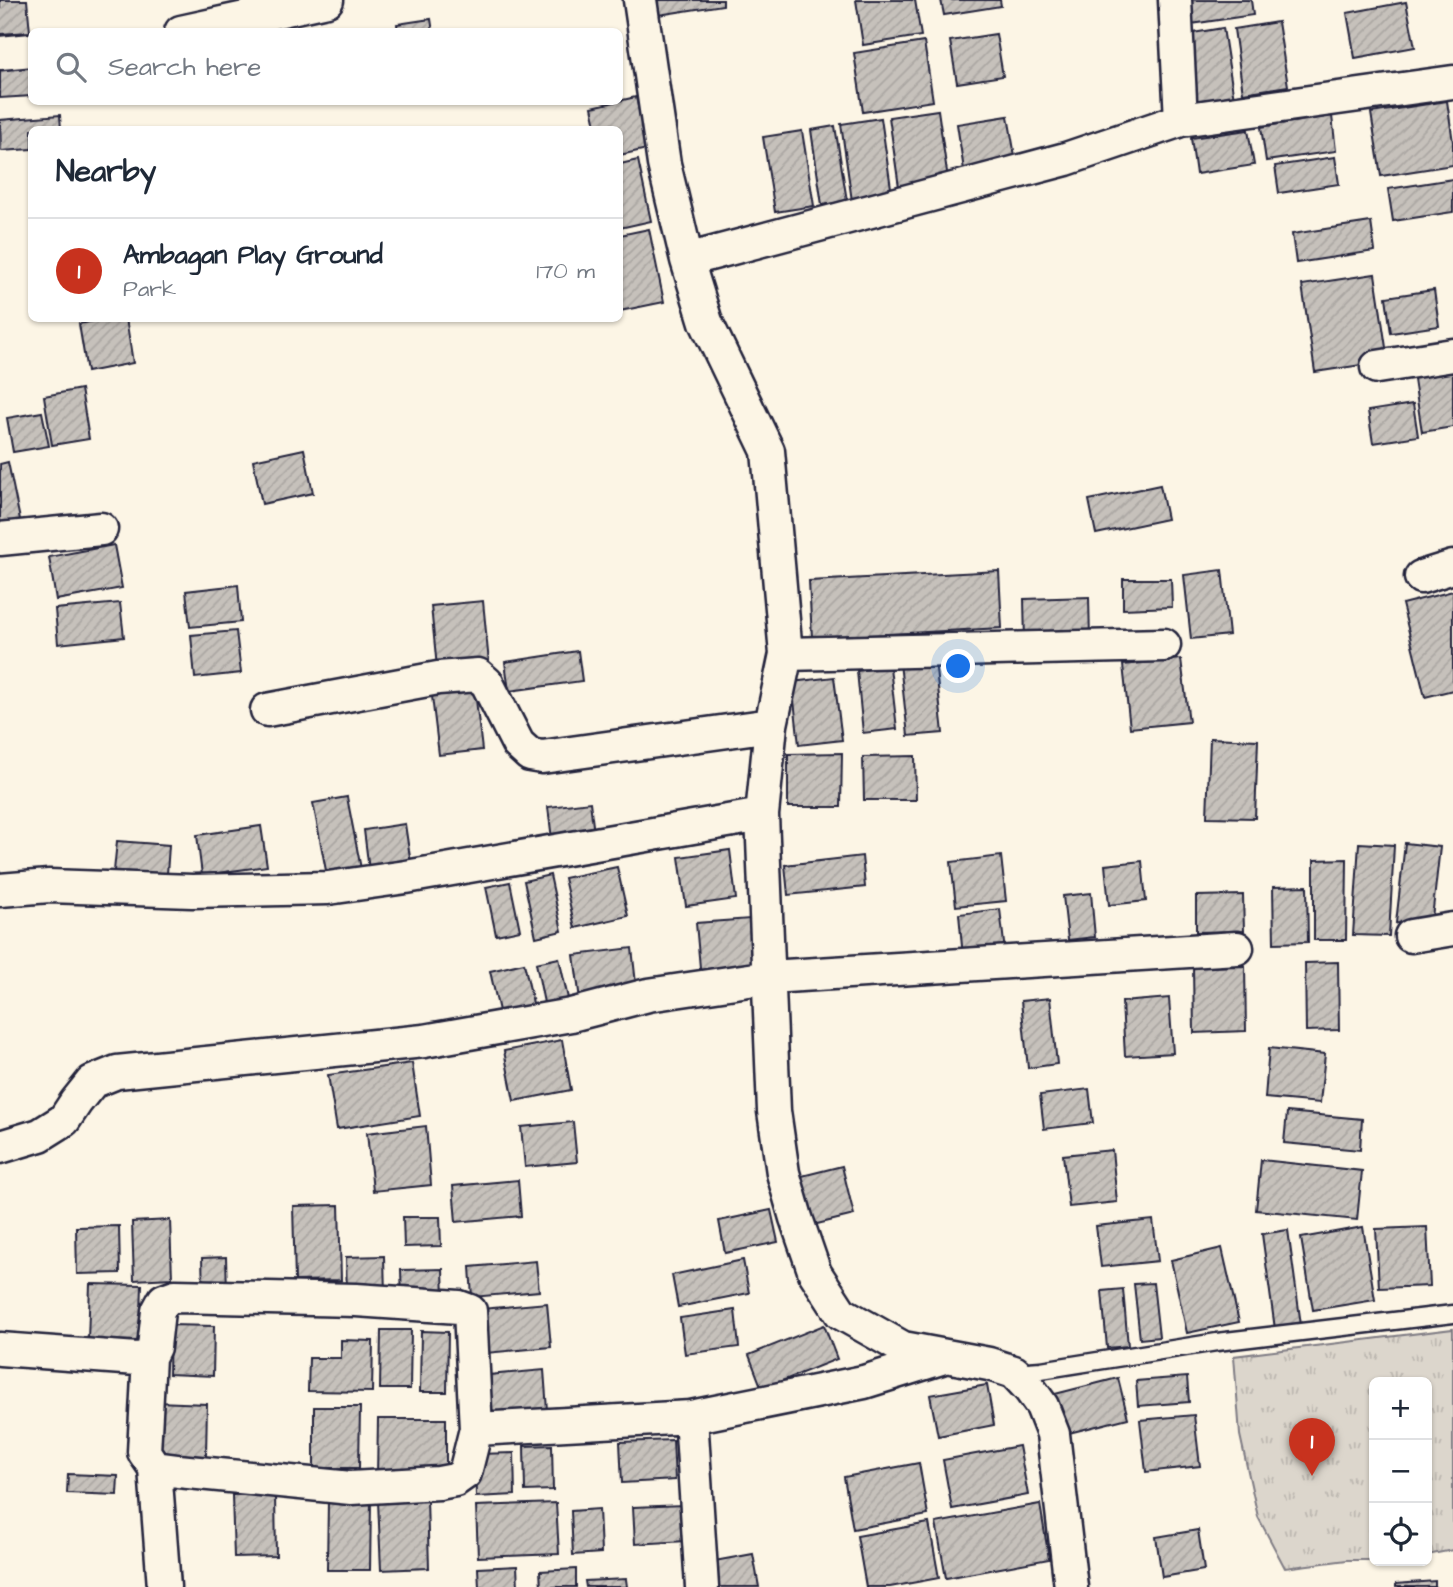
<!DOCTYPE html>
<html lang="en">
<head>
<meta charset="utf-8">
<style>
	:root { --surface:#fff; --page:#f2f2f3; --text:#1f2937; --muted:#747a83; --line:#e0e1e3; --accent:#c8321e }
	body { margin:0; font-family:"Architects Daughter",sans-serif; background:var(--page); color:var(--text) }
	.controls { position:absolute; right:21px; bottom:21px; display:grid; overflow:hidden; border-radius:10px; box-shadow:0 2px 5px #0004 }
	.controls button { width:63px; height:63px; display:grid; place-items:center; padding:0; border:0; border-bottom:2px solid var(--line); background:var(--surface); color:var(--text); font:35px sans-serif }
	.you { position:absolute; left:959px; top:667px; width:24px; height:24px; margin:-18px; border:5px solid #fff; border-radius:50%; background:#1a73e8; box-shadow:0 0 0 10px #1a73e833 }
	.badge { display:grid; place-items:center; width:46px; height:46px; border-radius:50%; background:var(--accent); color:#fff; font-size:23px; font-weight:700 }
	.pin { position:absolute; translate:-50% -58px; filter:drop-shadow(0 2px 4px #0008) }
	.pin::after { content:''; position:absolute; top:37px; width:24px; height:21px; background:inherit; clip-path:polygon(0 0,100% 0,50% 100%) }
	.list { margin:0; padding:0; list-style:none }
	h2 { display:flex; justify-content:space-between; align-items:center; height:91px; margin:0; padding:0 28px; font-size:30px }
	h2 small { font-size:23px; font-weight:400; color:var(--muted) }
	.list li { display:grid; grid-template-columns:46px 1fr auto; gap:21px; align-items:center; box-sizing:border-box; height:105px; padding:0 28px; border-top:2px solid var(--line) }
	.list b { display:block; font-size:26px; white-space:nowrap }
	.list p { margin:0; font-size:23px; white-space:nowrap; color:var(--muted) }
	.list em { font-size:23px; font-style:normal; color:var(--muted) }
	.icon { flex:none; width:38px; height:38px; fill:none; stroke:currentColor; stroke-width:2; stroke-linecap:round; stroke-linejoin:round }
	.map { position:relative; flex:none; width:1453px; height:1587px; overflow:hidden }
	.search { position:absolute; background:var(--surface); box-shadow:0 2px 5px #0004; left:28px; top:28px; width:595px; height:77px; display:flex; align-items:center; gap:18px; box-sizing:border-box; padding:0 24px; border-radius:10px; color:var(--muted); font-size:26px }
	.panel { position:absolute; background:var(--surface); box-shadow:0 2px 5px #0004; left:28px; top:126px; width:595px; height:196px; border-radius:10px }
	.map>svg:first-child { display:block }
	.grass { fill:url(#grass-tufts); stroke:#7f7c84; stroke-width:2 }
	.building { fill:url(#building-hatch); stroke:#22223b; stroke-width:2 }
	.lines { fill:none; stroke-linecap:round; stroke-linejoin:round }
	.lane-casing { stroke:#22223b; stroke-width:21 }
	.street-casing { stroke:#22223b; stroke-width:37 }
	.lane { stroke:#fcf5e5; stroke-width:16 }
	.street { stroke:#fcf5e5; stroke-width:32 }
</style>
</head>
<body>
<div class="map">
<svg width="1453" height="1587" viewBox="0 0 1453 1587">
	<defs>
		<pattern id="grass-tufts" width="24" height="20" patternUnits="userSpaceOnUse" patternTransform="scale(1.75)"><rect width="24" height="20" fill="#dcd6cc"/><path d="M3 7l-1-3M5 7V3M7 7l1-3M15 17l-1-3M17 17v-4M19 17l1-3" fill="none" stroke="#bcb7b0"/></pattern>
		<pattern id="building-hatch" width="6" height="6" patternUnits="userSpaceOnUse" patternTransform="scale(1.75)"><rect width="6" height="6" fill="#c6c1bb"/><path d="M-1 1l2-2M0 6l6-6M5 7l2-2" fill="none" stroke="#aaa6a2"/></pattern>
	</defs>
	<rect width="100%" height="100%" fill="#fcf5e5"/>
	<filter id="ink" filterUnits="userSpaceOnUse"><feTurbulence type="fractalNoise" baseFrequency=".0143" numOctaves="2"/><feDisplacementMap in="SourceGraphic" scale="14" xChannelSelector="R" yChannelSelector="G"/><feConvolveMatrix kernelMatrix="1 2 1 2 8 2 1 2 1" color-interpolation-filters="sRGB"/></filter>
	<g filter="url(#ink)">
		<!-- grass -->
		<path class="grass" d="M1453 1329V1550L1427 1555V1382H1374V1560H1347L1285 1568 1258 1517 1240 1435 1234 1356Z"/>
		<!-- building -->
		<path class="building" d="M0 0H27L30 32 0 34Z
			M656 0H723V5L658 15Z
			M856 0H915L921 36 863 45Z
			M941 0H1000L1001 6 944 15Z
			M1187 0H1251L1253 15 1191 24Z
			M1406 2 1415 47 1355 58 1347 13Z
			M431 19 433 32H398L397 24Z
			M1278 22 1288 86 1243 93 1234 29Z
			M1223 28 1234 99 1192 105 1181 35Z
			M996 34 1003 76 957 83 950 41Z
			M924 42 933 101 863 112 854 53Z
			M32 60V96L0 98V63Z
			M636 97 647 149 620 155V130H597L592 107Z
			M1447 101 1453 142V165L1381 176 1371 113Z
			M938 110 948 179 899 187 889 117Z
			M60 115 61 130H32V149L1 151 0 120Z
			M1008 116 1016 162 964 170 957 124Z
			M1332 116 1336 151 1266 161 1261 127Z
			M881 118 892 195 852 201 841 124Z
			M835 126 847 201 822 205 811 130Z
			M1248 130 1254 165 1196 174 1191 138Z
			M802 131 814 206 775 212 763 137Z
			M1335 157 1339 184 1279 193 1275 166Z
			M638 160 651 221 620 228V164Z
			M1453 179V212L1393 221 1388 189Z
			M1371 222 1375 251 1296 263 1292 234Z
			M649 229 664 302 620 311V235Z
			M1375 274 1388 361 1315 372 1302 285Z
			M1434 290 1439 326 1391 333 1386 297Z
			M109 318H126L133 363 87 372 79 324Z
			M1453 367V427L1422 432 1413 373Z
			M81 389 89 439 52 445 44 396Z
			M1413 404 1418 436 1373 443 1368 411Z
			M42 412 49 446 13 452 7 418Z
			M304 449 313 493 262 504 253 460Z
			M8 462 22 529 0 534V464Z
			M1160 485 1167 519 1096 534 1089 500Z
			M114 545 122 588 56 600 49 557Z
			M1222 570 1229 635 1191 639 1184 575Z
			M999 571 1002 628 812 638 809 581Z
			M1123 579H1171L1172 607 1123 609Z
			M238 585 241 622 190 627 186 591Z
			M1453 591V690L1425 697 1402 604Z
			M1089 597 1090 639 1025 642 1024 599Z
			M483 601 489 663 437 668 431 606Z
			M120 603 124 637 58 644 55 609Z
			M236 631 241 673 195 678 191 635Z
			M578 651 582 681 509 691 505 662Z
			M1181 659 1189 722 1130 728 1123 665Z
			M935 660 943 733 908 736 900 663Z
			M890 667 897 729 863 733 857 671Z
			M834 677 842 740 799 745 792 682Z
			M474 683 482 750 439 755 431 688Z
			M1210 738 1258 740 1255 818 1207 817Z
			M842 753 841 807H788V754Z
			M915 756 916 800H864L863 757Z
			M347 797 362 874 328 881 313 803Z
			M590 802 595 841 553 847 548 807Z
			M405 824 411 864 369 870 364 830Z
			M261 826 267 866 202 875 197 835Z
			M117 841 169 845 167 874 114 871Z
			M1359 843 1394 845 1389 936 1353 935Z
			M1405 843 1440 847 1431 927 1396 923Z
			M730 850 736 899 686 906 679 857Z
			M862 856 865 887 788 895 785 865Z
			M1001 856 1006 901 956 906 951 862Z
			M1347 859 1346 940H1314V860Z
			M1142 861 1146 901 1109 905 1105 865Z
			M617 867 628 916 575 928 564 878Z
			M550 875 562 931 536 937 524 881Z
			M510 882 520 930 496 935 486 887Z
			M1307 886 1308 942 1274 943 1273 887Z
			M1091 893 1095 937 1068 940 1063 896Z
			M1243 895 1244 931 1196 932V896Z
			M1000 909 1005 952 963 957 959 914Z
			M750 919 755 974 701 979 696 923Z
			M632 948 637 993 580 1000 574 955Z
			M559 958 569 1003 545 1008 536 963Z
			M1338 962 1339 1030 1306 1031 1305 963Z
			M524 963 535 1012 501 1020 490 971Z
			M1245 966 1246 1031 1194 1033 1193 967Z
			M1050 998 1057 1064 1028 1068 1021 1001Z
			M1169 998 1173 1053 1125 1056 1122 1002Z
			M562 1040 571 1090 514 1101 504 1051Z
			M1269 1048 1325 1054 1320 1103 1265 1098Z
			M412 1063 420 1116 337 1129 328 1075Z
			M1089 1089 1093 1123 1044 1129 1040 1095Z
			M1287 1112 1362 1119 1360 1150 1284 1143Z
			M573 1122 577 1162 525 1167 521 1127Z
			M426 1126 431 1185 373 1191 367 1133Z
			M1112 1150 1117 1202 1069 1207 1063 1155Z
			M1261 1160 1362 1171 1357 1220 1256 1210Z
			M842 1166 854 1215 813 1225 802 1176Z
			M518 1180 521 1216 456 1222 453 1186Z
			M339 1205 341 1280 295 1281 293 1206Z
			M771 1210 778 1242 725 1253 719 1221Z
			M403 1217H440L441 1246 404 1247Z
			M170 1220 172 1278 134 1280 132 1222Z
			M1153 1220 1158 1261 1101 1267 1096 1226Z
			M119 1226 120 1273 77 1274 76 1227Z
			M1363 1227 1375 1300 1313 1310 1301 1238Z
			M1427 1227 1430 1286 1379 1288 1376 1229Z
			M1288 1230 1301 1325 1275 1329 1262 1234Z
			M1222 1248 1239 1322 1187 1333 1171 1260Z
			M384 1256 385 1295 347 1296 346 1257Z
			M226 1257 227 1291H203L202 1258Z
			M743 1260 749 1293 678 1307 672 1275Z
			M536 1261 539 1291 472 1297 470 1267Z
			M443 1269 444 1298 402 1300 401 1270Z
			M1153 1283 1159 1337 1140 1339 1134 1284Z
			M90 1284 142 1285 140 1341 88 1340Z
			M1123 1289 1128 1346 1107 1348 1102 1291Z
			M547 1303 551 1347 486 1353 482 1309Z
			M735 1310 739 1347 685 1354 680 1318Z
			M170 1325 214 1326 213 1376 169 1374Z
			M824 1325 837 1359 762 1389 749 1355Z
			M381 1330H411L410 1389H380Z
			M421 1331 448 1332 447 1392H420Z
			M341 1340 373 1341 372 1392 308 1391 309 1358H341Z
			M544 1370 547 1410 492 1415 489 1375Z
			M1187 1377 1189 1402 1138 1406 1136 1381Z
			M1118 1378 1128 1418 1065 1434 1055 1394Z
			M987 1385 994 1425 938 1436 930 1395Z
			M156 1402 207 1404 206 1456 155 1455Z
			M314 1407H360L359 1468H314Z
			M1194 1415 1200 1466 1146 1472 1140 1420Z
			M378 1419H446V1478L377 1477Z
			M673 1440 675 1480 622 1483 620 1442Z
			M552 1445 553 1490 525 1491 524 1446Z
			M1019 1446 1028 1495 952 1509 943 1460Z
			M514 1453 515 1495 476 1497 475 1454Z
			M919 1463 928 1515 853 1529 844 1477Z
			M68 1474 118 1476 117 1495 67 1493Z
			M275 1494 276 1556 234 1557 232 1495Z
			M427 1499 429 1568 381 1570 378 1501Z
			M328 1500 371 1501 370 1570H327Z
			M556 1503 559 1554 478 1557 476 1506Z
			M1040 1504 1049 1559 946 1578 936 1523Z
			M684 1505 686 1541 635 1544 633 1507Z
			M599 1509 601 1553 573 1555 571 1511Z
			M929 1523 939 1578 890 1587H866L857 1536Z
			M1198 1530 1204 1570 1162 1577 1156 1537Z
			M753 1554 759 1587H713L709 1562Z
			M517 1566 518 1587H479L478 1568Z
			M576 1569V1587H541L540 1571Z
			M626 1579 627 1587H586L585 1581Z
			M1435 1581V1587H1396V1584Z"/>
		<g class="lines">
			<!-- lane casing -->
			<g class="lane-casing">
				<path id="lane" d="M1014 1372 1041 1370 1217 1342 1453 1314"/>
			</g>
			<!-- street casing -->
			<g class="street-casing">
				<path id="street" d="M640 0 664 164 687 260 706 322 768 451 786 654 771 725 762 815 774 1111 783 1173 796 1218 815 1273 841 1313 903 1348 989 1364 1014 1372 1029 1388 1042 1406 1053 1434 1071 1587
					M1175 0 1181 120
					M181 32 327 0
					M0 53 32 50
					M687 260 1066 159 1181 120 1453 82
					M1377 367 1453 355
					M0 539 101 529
					M1421 577 1453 567
					M786 654 1164 645
					M267 710 438 678 478 675 487 683 518 744 530 755 542 757 771 725
					M0 890 49 886 192 891 328 888 406 877 762 815
					M1411 936 1453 929
					M0 1147 40 1135 64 1120 76 1102 92 1082 117 1072 424 1041 571 1015 648 995 769 977 1237 948
					M0 1349 137 1359 149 1357 154 1347 158 1311 164 1300 175 1296 356 1300 459 1307 470 1311 476 1429 691 1417 864 1382 941 1358
					M149 1357 144 1452 155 1468 178 1471 351 1488 439 1483 455 1480 465 1473 476 1429
					M691 1417 702 1587
					M155 1468 164 1587"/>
			</g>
			<!-- lane -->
			<use href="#lane" class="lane"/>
			<!-- street -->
			<use href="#street" class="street"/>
		</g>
	</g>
</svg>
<div class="controls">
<button>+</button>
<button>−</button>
<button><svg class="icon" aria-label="locate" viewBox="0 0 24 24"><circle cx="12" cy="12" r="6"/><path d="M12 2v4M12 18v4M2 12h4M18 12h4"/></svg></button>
</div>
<div class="you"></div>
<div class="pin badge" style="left:1312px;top:1476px">1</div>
<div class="search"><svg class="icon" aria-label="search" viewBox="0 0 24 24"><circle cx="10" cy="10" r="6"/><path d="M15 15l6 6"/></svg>Search here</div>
<section class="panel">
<h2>Nearby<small></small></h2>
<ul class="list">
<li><span class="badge">1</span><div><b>Ambagan Play Ground</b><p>Park</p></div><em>170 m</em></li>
</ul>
</section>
</div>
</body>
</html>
